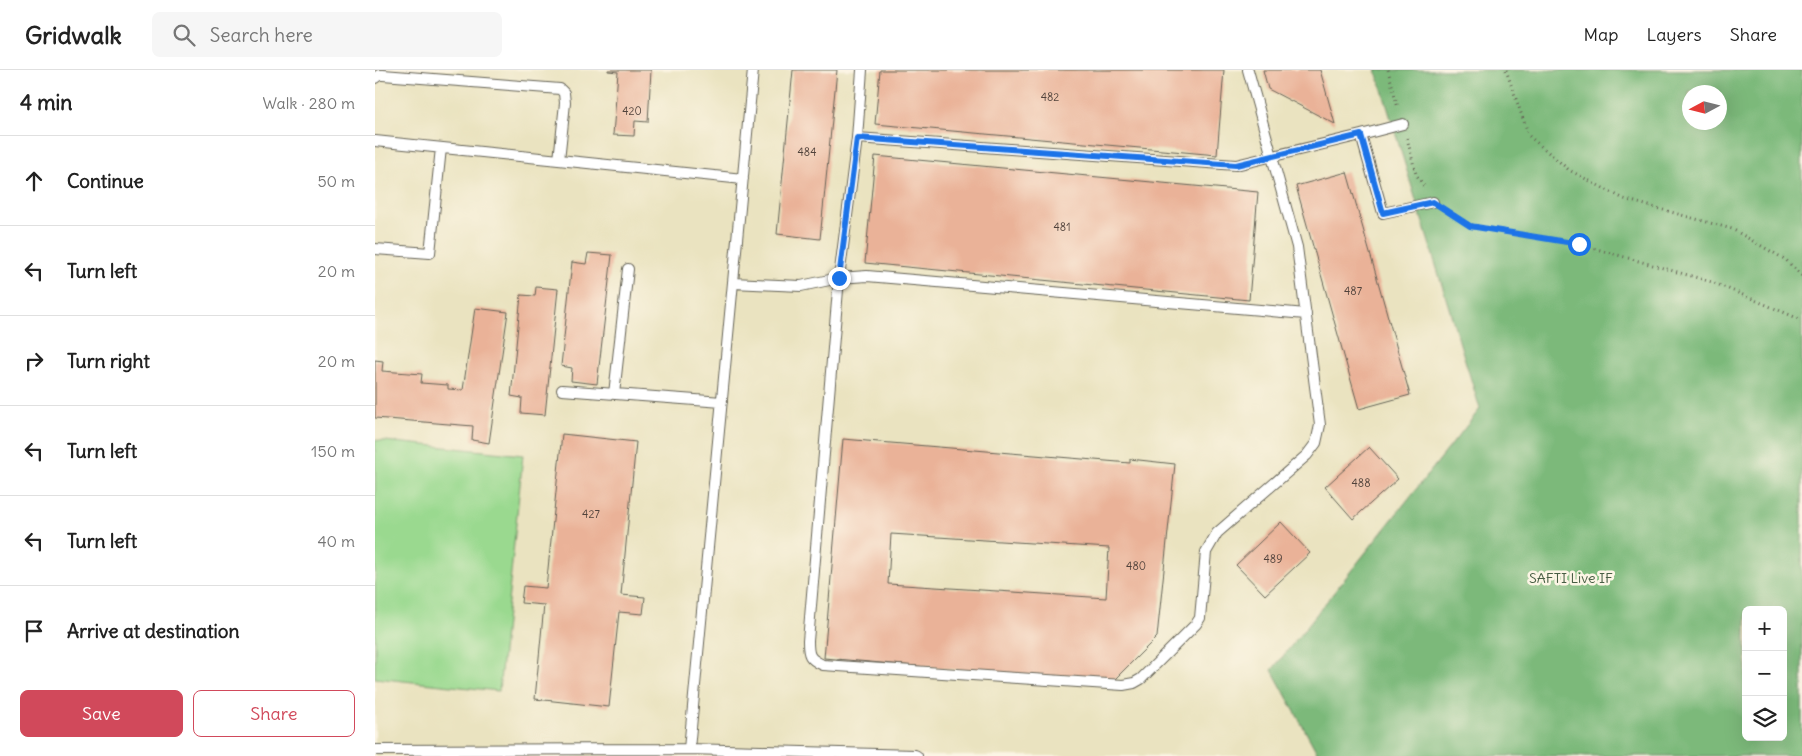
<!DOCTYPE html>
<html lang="en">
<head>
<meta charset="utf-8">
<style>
	:root { --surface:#fff; --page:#f6f6f6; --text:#222; --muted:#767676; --line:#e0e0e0; --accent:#d1495b }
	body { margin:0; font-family:Delius,sans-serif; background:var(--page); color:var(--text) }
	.controls { position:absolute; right:15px; bottom:15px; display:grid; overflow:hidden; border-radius:8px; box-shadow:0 5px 20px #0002 }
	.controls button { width:45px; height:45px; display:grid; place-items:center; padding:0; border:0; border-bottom:1px solid var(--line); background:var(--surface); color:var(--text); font:25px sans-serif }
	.compass { position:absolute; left:1307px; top:15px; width:45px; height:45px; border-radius:50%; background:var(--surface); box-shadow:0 5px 20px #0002; rotate:263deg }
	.stop { position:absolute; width:15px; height:15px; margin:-11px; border:4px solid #1a73e8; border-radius:50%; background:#fff }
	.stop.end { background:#1a73e8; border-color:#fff; box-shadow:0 1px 5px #0008 }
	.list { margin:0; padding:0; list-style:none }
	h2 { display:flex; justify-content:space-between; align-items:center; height:65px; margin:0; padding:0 20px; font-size:21px }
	h2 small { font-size:16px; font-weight:400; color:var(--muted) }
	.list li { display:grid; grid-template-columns:32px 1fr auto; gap:15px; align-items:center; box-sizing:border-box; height:90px; padding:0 20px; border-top:1px solid var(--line) }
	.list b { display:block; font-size:19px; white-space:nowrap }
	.list em { font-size:16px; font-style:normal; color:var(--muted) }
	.actions { display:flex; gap:10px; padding:15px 20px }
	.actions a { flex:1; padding:11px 0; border:1px solid var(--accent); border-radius:8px; text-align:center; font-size:18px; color:var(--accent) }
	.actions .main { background:var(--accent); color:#fff }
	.icon { flex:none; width:28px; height:28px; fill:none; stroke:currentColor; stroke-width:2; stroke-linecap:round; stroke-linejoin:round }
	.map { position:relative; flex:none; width:1427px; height:686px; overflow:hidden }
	header { display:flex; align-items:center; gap:30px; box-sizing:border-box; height:70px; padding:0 25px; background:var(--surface); border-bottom:1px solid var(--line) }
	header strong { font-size:24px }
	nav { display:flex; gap:28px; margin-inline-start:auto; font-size:18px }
	.search { width:350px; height:45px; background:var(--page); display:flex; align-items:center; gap:12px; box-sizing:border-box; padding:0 18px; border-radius:8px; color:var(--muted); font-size:19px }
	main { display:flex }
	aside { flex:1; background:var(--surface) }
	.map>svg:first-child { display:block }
	.green { fill:#9ad98f; stroke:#5b7a56 }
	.forest { fill:#7bb97a; stroke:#4c6a4b; fill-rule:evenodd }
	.building { fill:#eab298; fill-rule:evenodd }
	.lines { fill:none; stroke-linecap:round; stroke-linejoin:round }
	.lane-casing { stroke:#646255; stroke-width:12 }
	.path { stroke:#646255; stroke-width:3; stroke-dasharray:1 4; stroke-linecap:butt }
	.lane { stroke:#fff; stroke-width:10 }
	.route { stroke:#1a73e8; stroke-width:6 }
	.labels { text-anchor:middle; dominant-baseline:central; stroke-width:5; stroke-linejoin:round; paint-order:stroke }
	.number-label { font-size:11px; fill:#50423b }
	.park-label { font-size:14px; fill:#485e44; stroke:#fcf5e5 }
</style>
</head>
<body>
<header>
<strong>Gridwalk</strong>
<div class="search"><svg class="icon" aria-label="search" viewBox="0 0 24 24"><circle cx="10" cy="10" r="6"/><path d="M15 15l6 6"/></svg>Search here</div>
<nav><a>Map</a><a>Layers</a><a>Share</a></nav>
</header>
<main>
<aside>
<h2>4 min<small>Walk · 280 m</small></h2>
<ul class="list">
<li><svg class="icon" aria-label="ahead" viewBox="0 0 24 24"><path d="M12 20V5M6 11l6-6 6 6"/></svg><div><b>Continue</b></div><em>50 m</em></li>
<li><svg class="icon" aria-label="left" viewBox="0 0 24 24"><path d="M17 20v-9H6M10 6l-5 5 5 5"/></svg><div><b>Turn left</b></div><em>20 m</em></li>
<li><svg class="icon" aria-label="right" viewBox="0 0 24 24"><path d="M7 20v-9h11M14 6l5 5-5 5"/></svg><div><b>Turn right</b></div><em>20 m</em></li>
<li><svg class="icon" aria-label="left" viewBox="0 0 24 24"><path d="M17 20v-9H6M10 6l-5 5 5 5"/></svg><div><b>Turn left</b></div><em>150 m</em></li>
<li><svg class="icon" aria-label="left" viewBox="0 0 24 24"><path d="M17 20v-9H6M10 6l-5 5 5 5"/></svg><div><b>Turn left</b></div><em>40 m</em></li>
<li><svg class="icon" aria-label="arrive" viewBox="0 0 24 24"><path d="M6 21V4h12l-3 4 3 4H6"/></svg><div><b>Arrive at destination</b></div></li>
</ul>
<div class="actions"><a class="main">Save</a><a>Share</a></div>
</aside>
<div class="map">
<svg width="1427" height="686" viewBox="0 0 1427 686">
	<rect width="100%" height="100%" fill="#fcf5e5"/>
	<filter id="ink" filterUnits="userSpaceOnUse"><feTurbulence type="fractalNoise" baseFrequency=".02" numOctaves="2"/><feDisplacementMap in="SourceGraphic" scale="10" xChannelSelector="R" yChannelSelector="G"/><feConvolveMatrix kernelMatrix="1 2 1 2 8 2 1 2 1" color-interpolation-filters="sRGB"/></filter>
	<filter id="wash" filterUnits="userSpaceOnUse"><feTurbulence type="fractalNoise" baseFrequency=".0096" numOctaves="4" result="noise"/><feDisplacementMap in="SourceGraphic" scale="20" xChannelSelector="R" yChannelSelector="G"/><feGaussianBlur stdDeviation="1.12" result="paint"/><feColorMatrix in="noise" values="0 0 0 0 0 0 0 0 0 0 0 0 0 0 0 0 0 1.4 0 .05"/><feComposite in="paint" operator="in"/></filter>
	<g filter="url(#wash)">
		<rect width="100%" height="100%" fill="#eae3c0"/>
		<!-- green -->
		<path class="green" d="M0 370 148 385 124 621 0 608Z"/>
		<!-- forest -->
		<path class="forest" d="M1001 0H1427V686H944L897 600 1105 339ZM1314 22H1344V52H1314ZM1371 540H1408V667H1371Z"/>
		<g id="blocks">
			<!-- building -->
			<path class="building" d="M233 0H276L273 52 260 51 259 66 238 65 243 2 233 1Z
				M418 0H462L445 169 402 164Z
				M505 0H849L842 85 500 54Z
				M888 0H945L960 54 893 19Z
				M500 86 883 122 874 230 490 193Z
				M972 102 1035 325 984 339 921 116Z
				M213 183 237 185 222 314 196 311 197 298 186 296 197 192 211 194Z
				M161 217 183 219 170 345 146 343 147 328 136 326 146 225 160 226Z
				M100 238 133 242 114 373 97 370 98 356 0 348V290L8 291 7 301 47 304 46 313 73 315V319L88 320Z
				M187 364 261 372 246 525 270 527 268 544 244 542 234 637 160 629 169 535 146 533 148 516 171 518Z
				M468 369 755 393V389L800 394 782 567 736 613 449 588ZM516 464 734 478 731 528 513 514Z
				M994 377 1023 409 978 449 950 417Z
				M906 452 935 483 890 525 861 495Z"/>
		</g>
	</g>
	<g filter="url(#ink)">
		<use href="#blocks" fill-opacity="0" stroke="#646255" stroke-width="1"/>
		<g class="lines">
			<!-- lane casing -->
			<g class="lane-casing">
				<path id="lane" d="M487 0 482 68 464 208 433 571C433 585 434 589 448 595L748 615 759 613 766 609 821 554 825 548 831 482 842 463 932 385 941 373 945 355 922 177 873 0
					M0 8 4 5H8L185 19 189 23 190 33 184 90
					M986 65 1028 54
					M482 68 861 95 986 65 1008 143 1058 132
					M0 71 368 109
					M0 179 55 183 66 78
					M358 213 426 216 464 208 492 206 931 244
					M187 320 347 332
					M239 324 253 199
					M314 679 378 0
					M0 680 314 679 540 685 542 686"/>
			</g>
			<!-- path -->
			<path class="path" d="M1013 0 1023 38
				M1131 0 1154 66 1194 100 1249 129 1357 159 1411 190 1427 206
				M1032 68 1041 104 1050 118
				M1071 140 1095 155 1204 174 1337 212 1427 250"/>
			<!-- lane -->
			<use href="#lane" class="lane"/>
		</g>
	</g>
	<g class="lines" filter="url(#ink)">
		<!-- route -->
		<path class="route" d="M464 208 482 68 861 95 986 65 1008 143 1058 132 1095 156 1204 174"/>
	</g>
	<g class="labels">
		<!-- number labels -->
		<g class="number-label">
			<text x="675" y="27">482</text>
			<text x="257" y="41">420</text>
			<text x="432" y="82">484</text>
			<text x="687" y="157">481</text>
			<text x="978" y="221">487</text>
			<text x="986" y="413">488</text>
			<text x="216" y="444">427</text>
			<text x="898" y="489">489</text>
			<text x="761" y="496">480</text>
		</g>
		<!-- park labels -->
		<g class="park-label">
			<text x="1196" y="508">SAFTI Live IF</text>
		</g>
	</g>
</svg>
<div class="controls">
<button>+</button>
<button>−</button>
<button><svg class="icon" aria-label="layers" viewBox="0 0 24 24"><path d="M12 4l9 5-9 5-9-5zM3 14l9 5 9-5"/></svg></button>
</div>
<svg class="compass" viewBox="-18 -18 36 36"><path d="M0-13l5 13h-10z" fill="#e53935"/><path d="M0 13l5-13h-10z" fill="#767676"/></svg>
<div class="stop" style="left:1204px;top:174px"></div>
<div class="stop end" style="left:464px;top:208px"></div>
</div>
</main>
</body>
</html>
